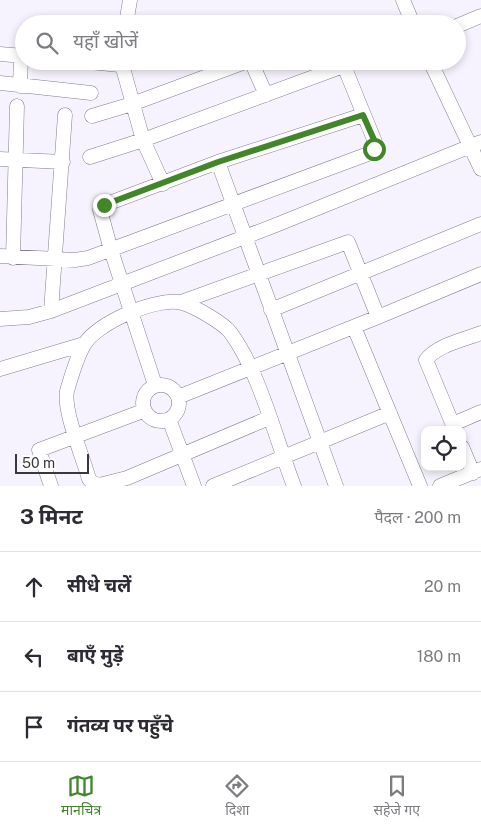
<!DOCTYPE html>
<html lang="hi">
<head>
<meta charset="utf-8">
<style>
	:root { --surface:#fff; --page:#f7f7f7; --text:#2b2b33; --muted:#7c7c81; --line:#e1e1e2; --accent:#42862a }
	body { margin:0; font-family:"Public Sans","Noto Sans Devanagari",sans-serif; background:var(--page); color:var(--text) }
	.controls { position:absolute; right:15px; bottom:15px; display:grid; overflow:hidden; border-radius:10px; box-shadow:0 2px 8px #0003 }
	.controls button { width:45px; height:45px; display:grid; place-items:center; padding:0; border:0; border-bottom:1px solid var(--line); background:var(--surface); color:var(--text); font:25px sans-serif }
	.scale { position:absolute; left:15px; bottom:12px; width:74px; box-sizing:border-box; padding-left:5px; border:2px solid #39373d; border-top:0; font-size:14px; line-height:18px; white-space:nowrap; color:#39373d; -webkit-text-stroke:4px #fff; paint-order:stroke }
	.stop { position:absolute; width:15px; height:15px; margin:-11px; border:4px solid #42862a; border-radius:50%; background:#fff }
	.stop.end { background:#42862a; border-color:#fff; box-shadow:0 1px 5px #0008 }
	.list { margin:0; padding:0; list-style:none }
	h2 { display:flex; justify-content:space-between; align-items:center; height:65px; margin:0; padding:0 20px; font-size:21px }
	h2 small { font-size:16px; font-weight:400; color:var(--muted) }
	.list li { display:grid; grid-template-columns:32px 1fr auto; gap:15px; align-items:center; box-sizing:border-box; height:70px; padding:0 20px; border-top:1px solid var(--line) }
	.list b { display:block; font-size:19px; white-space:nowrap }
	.list em { font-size:16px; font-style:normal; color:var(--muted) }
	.icon { flex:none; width:28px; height:28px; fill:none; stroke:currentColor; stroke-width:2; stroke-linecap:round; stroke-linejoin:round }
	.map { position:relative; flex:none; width:481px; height:486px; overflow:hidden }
	.search { position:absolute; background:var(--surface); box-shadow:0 2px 8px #0003; left:15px; right:15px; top:15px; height:55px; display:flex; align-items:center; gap:12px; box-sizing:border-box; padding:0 18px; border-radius:28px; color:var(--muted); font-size:19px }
	.sheet { height:275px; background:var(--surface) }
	nav { display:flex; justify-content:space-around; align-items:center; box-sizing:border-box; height:70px; border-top:1px solid var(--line); background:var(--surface); font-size:14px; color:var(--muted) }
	nav a { display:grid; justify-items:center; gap:2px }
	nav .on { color:var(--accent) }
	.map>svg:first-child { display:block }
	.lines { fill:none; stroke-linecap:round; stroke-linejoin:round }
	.minor-casing { stroke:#837e8d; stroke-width:15 }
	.minor { stroke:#fff; stroke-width:14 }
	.route { stroke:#42862a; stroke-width:6 }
</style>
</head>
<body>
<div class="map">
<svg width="481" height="486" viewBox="0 0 481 486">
	<rect width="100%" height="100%" fill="#f7f3fe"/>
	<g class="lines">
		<!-- minor casing -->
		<g class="minor-casing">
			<path id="minor" d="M403 0 413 24
				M126 24 130 0
				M457 26 481 16
				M0 54 24 56
				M79 61 120 65
				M121 61 143 140 163 184
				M251 61 266 95
				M430 61 481 169
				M0 83 91 93
				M20 86 21 56
				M92 116 132 104 248 61
				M90 157 143 140 357 61
				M0 159 63 162
				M218 162 336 486
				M0 256 75 260 88 258 368 154 374 149 375 142 342 61
				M13 258 17 106
				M181 302 348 242 378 317
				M271 310 481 224
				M51 311 65 115
				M0 319 29 317 51 311 276 225 481 142
				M354 327 420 486
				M0 369 84 344
				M143 403a18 18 0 1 1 36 0a18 18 0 1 1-36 0Z
				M155 385 111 250 100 210 104 205 218 162 363 115
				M178 397 378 317 481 274
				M269 418 127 478 99 485 93 483 89 479C83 457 63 411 67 391 71 377 77 357 84 345 96 323 158 296 182 303 194 306 223 323 230 332 259 370 276 440 294 486
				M169 419 194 486
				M453 424 481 412
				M455 430 426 360C437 345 464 340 481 333
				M462 447 473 473
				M51 486 39 450 143 411
				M213 486 390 413
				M440 486 481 469"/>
		</g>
		<!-- minor -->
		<use href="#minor" class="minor"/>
	</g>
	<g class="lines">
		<!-- route -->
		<path class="route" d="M104 205 218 162 363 115 375 142 374 149"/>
	</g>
</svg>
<div class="controls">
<button><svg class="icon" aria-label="locate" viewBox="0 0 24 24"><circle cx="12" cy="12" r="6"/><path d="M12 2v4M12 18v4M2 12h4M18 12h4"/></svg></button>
</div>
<div class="scale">50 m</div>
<div class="stop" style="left:374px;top:149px"></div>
<div class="stop end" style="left:104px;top:205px"></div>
<div class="search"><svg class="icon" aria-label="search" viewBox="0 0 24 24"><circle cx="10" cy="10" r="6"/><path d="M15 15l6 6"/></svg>यहाँ खोजें</div>
</div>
<section class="sheet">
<h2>3 मिनट<small>पैदल · 200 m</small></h2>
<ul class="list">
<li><svg class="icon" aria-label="ahead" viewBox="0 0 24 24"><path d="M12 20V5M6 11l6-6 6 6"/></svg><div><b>सीधे चलें</b></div><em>20 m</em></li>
<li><svg class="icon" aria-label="left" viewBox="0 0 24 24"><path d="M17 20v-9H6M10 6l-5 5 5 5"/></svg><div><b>बाएँ मुड़ें</b></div><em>180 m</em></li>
<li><svg class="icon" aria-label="arrive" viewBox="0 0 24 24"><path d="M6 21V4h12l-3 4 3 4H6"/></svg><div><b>गंतव्य पर पहुँचे</b></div></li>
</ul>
</section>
<nav>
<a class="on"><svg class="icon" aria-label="map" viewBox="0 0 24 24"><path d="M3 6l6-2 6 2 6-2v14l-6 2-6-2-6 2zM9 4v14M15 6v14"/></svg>मानचित्र</a>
<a><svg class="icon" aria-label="directions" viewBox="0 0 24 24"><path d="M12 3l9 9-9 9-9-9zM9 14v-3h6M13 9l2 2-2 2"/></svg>दिशा</a>
<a><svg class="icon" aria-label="saved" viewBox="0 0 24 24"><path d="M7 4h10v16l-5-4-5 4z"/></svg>सहेजे गए</a>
</nav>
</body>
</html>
